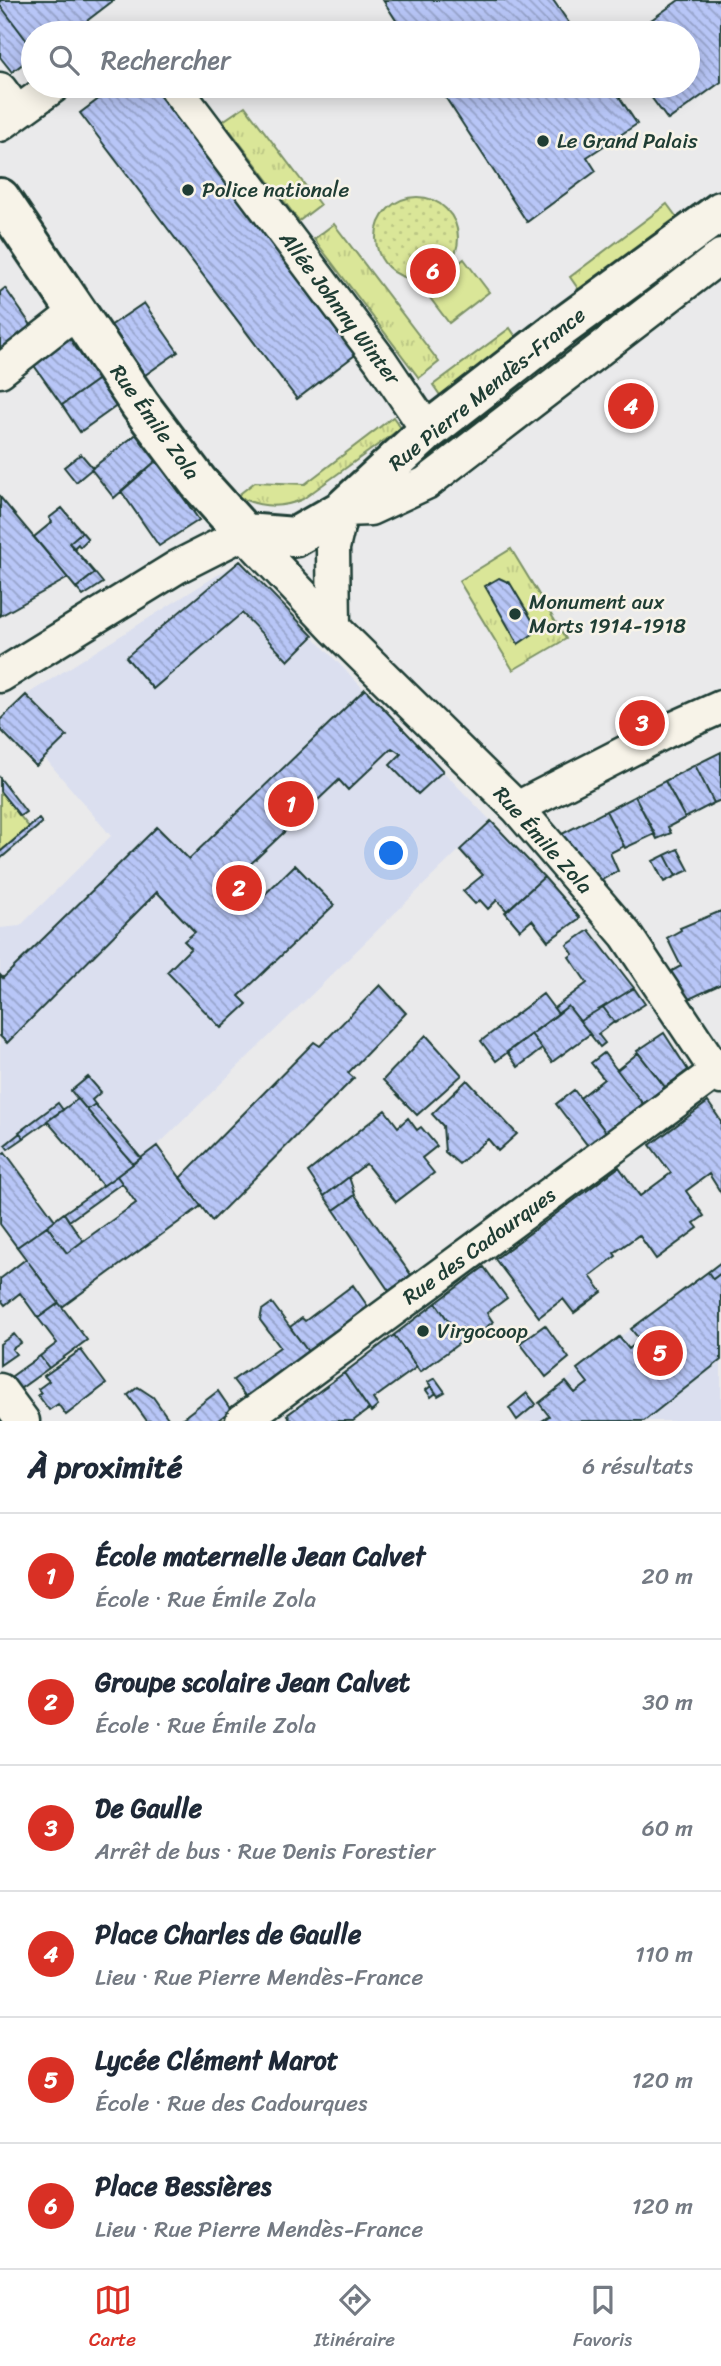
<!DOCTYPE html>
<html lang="fr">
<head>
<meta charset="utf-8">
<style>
	:root { --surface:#fff; --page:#f2f2f3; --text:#1f2937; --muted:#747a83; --line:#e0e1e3; --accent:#d93025 }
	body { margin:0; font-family:Sriracha,sans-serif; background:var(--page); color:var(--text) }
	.you { position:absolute; left:392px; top:854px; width:24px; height:24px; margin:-18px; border:5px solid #fff; border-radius:50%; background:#1a73e8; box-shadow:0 0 0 10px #1a73e833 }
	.badge { display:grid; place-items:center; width:46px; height:46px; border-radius:50%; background:var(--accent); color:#fff; font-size:23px; font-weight:700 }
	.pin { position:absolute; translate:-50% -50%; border:4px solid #fff; box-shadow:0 2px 7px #0006 }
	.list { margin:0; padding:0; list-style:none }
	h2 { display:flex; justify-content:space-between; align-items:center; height:91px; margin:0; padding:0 28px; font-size:30px }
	h2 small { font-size:23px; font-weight:400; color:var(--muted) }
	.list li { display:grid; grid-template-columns:46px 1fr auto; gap:21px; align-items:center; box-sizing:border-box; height:126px; padding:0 28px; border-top:2px solid var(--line) }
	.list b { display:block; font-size:26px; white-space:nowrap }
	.list p { margin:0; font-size:23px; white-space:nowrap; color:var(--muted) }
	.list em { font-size:23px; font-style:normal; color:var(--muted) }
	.icon { flex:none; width:38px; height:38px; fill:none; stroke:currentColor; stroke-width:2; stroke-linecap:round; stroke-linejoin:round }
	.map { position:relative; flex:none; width:721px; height:1421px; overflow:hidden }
	.search { position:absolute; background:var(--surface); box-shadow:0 4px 18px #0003; left:21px; right:21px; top:21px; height:77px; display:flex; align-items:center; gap:18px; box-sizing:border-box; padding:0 24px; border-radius:38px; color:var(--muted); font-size:26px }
	.sheet { height:847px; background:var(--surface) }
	nav { display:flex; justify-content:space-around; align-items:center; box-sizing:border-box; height:98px; border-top:2px solid var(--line); background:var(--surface); font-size:19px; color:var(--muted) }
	nav a { display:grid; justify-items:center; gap:4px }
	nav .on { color:var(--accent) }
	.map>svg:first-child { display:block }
	.built { fill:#dbdfef }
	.grass { fill:url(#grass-tufts); stroke:#7c9266; stroke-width:2 }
	.park { fill:#dae698; stroke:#7c9266; stroke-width:2 }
	.garden { fill:url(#garden-dots); stroke:#7c9266; stroke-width:2 }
	.building { fill:url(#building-back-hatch); stroke:#1f3d34; stroke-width:2 }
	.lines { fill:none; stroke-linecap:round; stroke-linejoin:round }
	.minor-casing { stroke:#1f3d34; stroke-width:37 }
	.major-casing { stroke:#1f3d34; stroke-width:44 }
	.minor { stroke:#f7f3e8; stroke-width:32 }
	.major { stroke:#f7f3e8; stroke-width:38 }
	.poi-dot { fill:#1f3d34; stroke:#f7f3e8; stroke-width:2.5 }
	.labels { text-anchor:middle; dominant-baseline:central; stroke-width:5; stroke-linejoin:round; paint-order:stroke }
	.poi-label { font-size:21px; fill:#1f3d34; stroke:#f7f3e8; text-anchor:start }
	.street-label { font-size:21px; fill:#1f3d34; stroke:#f7f3e8 }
</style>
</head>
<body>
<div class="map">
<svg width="721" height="1421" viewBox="0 0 721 1421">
	<defs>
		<pattern id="grass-tufts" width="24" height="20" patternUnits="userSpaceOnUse" patternTransform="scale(1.75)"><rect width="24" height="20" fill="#dae698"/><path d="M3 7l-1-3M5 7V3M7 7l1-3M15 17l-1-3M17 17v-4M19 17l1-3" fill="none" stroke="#bbc684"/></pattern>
		<pattern id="garden-dots" width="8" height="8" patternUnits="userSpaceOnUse" patternTransform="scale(1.75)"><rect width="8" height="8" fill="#dae698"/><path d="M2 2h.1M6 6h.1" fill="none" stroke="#bbc684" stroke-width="1.8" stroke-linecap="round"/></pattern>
		<pattern id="building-back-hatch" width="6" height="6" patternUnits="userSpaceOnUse" patternTransform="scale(1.75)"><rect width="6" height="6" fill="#b8c6f7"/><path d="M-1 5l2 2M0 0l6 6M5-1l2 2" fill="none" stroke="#95a2c9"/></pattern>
	</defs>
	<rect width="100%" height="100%" fill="#eaeaeb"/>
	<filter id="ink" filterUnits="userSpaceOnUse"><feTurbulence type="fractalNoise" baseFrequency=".0143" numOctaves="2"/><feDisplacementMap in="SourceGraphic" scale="14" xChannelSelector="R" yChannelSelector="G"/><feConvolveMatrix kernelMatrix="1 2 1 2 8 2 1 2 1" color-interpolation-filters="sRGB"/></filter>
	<g filter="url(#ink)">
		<!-- built -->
		<path class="built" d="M240 561 490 820 157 1146 133 1164 78 1099 0 1156V928L20 926 111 836 45 758 36 766 0 729V720L26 695Z
			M721 1262V1421H517L566 1382 577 1369Z"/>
		<!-- grass -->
		<path class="grass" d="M245 106 320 205 299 221 223 121Z
			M667 204 678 219 579 290 570 277Z
			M334 224 439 362 419 378 314 239Z
			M510 328 518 340 442 398 433 385Z
			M393 417 401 428 303 499C281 509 258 507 237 496L255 482 305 484Z
			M511 549 566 639 513 670 459 581Z
			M0 791 29 827 0 852Z"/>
		<!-- park -->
		<path class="park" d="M464 259 489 292 449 323 424 290Z"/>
		<!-- garden -->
		<path class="garden" d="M376 238a41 41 0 1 1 82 0a41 41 0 1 1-82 0Z"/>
		<!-- building -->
		<path class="building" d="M0 0H114L71 33H33V49L0 5Z
			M383 0H553L576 33H404Z
			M679 0H721V82L668 120 643 86H688V33H633Z
			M0 5 33 49V56L12 72 0 57Z
			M116 86H157L359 352 297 399 80 113Z
			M438 86H612L637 124 587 157 596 171 527 222Z
			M5 288 38 335 0 362V292Z
			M144 303 178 352 145 375 110 326Z
			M66 330 100 378 62 405 28 357Z
			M100 378 118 405 80 432 62 405Z
			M138 433 157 460 114 498 91 469Z
			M81 454 93 468 76 482 64 467Z
			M157 460 199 520 159 546 121 491Z
			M0 497 68 578 0 616Z
			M62 508 82 532 69 543 95 573 76 588 34 537 52 522 49 518Z
			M82 532 88 539 80 547 78 544 74 548 69 543Z
			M240 561 313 636 288 661 242 613 153 689 126 657Z
			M95 573 103 583 83 596 76 588Z
			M499 578 510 583 535 625 533 634 518 644 485 586Z
			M365 689 443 771 418 794 390 765 401 754 392 748 348 790 339 780 241 873 263 896 295 865 334 905 239 996 247 1004 221 1028 167 972 191 948 184 941 195 932 157 892 7 1043 0 1036V975L3 978 157 827 189 859Z
			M26 695 67 736 36 766 0 729V720Z
			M721 752V800L714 803 695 765Z
			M695 765 714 803 685 818 665 781Z
			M0 778 26 812 20 816 0 791Z
			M665 781 685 818 668 827 671 833 657 839 635 796Z
			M635 796 655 834 625 848 606 811Z
			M606 811 624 846 610 853 618 871 598 882 560 835Z
			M39 819 42 823 0 859V852Z
			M491 821 544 877 507 911 497 900 488 909 480 900 475 904 463 891 483 875 460 850Z
			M678 849 689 870 676 876 665 855Z
			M665 855 676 876 664 882 653 861Z
			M544 877 580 918 548 941 532 920 520 930 505 912Z
			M721 911V984L687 1000 668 973 681 966 667 938 681 930 680 928Z
			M589 930 634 988 580 1021 568 1006 558 1014 554 1008 587 983 569 957 573 954 567 945Z
			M380 985 406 1013 348 1073 354 1078 212 1221 180 1178 314 1042 320 1046Z
			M634 988 645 1004 615 1023 603 1007Z
			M543 994 558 1014 496 1061 481 1041Z
			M568 1006 590 1034 552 1062 531 1034Z
			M603 1007 614 1022 598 1034 605 1043 600 1047 580 1021Z
			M664 1033 688 1070 665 1087 637 1051Z
			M531 1034 542 1049 518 1067 507 1052Z
			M426 1035 462 1075 417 1115 383 1080Z
			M604 1053 643 1104 606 1132 580 1098 604 1079 591 1063Z
			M638 1053 665 1087 643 1104 617 1070Z
			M88 1077 101 1092 92 1100 95 1104 87 1110 71 1091Z
			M467 1080 517 1134 498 1151 488 1139 459 1164 445 1152 443 1126 432 1114Z
			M574 1090 606 1132 588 1146 556 1104Z
			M78 1099 133 1164 103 1186 47 1121Z
			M708 1102 721 1121V1193L709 1174 686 1191 704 1216 694 1223 698 1228 656 1259 639 1235 614 1253 616 1256 590 1276 602 1292 574 1313 563 1299 539 1317 495 1259 619 1167 640 1196 671 1173 650 1145Z
			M58 1103 63 1110 24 1138 19 1132Z
			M95 1104 141 1158 133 1164 87 1110Z
			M385 1110 398 1127 408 1118 417 1130 421 1127 437 1146 422 1158 434 1173 396 1202 366 1164 324 1196 308 1172Z
			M20 1133 24 1138 8 1149 5 1145Z
			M157 1146 201 1206 62 1307 17 1247 47 1226 67 1253 83 1241 136 1203 117 1176Z
			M5 1152 55 1220 17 1247 0 1224V1156Z
			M117 1176 122 1183 69 1221 64 1213Z
			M349 1177 355 1195 334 1210 324 1196Z
			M355 1195 411 1275 389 1291 334 1210Z
			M64 1213 83 1241 67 1253 47 1226Z
			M26 1259 59 1303 38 1318 20 1293 5 1305 0 1299V1279Z
			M721 1262V1273L713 1279 708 1272Z
			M484 1267 507 1298 487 1313 493 1322 470 1339 462 1328 456 1332 436 1303Z
			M708 1272 713 1279 721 1273V1360L644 1421H542L549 1416 539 1403 566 1382 575 1393 588 1383 577 1369 619 1337 629 1349 640 1340 631 1329Z
			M353 1285 369 1308 309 1353 290 1327 302 1318 305 1321Z
			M59 1303 87 1340 49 1368 40 1356 57 1343 38 1318Z
			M272 1303 309 1353 247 1398 233 1380 280 1347 260 1320 262 1310Z
			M436 1303 456 1332 462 1328 470 1339 463 1344 461 1342 420 1372 394 1335Z
			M545 1325 569 1358 546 1377 520 1343Z
			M14 1334 21 1343 12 1349 16 1354 0 1365V1344Z
			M394 1335 417 1367 373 1399 378 1406 371 1412 344 1373Z
			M81 1350 106 1384 66 1415 58 1404 49 1410 38 1395 41 1393 38 1389 49 1381 44 1376Z
			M40 1356 49 1368 17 1391 8 1379Z
			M344 1373 369 1409 353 1421H292L287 1415Z
			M435 1378 445 1392 438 1396 428 1382Z
			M431 1386 436 1393 431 1397 426 1390Z
			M138 1387 153 1397 170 1421H147L128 1395Z
			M218 1391 231 1410 217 1421H179Z
			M527 1393 536 1404 517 1420 509 1408Z"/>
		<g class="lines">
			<!-- minor casing -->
			<g class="minor-casing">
				<path id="minor" d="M174 86 380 360 428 431
					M0 89 17 112
					M0 125 54 86
					M0 371 77 311
					M334 628 333 548 342 510 370 509 426 483 721 256
					M0 676 177 567 244 533 334 628 517 808 626 935 721 1078
					M517 808 665 732 721 707
					M0 1390 23 1421
					M242 1421 721 1068"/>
			</g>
			<!-- major casing -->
			<g class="major-casing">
				<path id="major" d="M0 198 140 405 198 482 244 533 295 537 342 510 428 431 557 331 721 211"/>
			</g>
			<!-- minor -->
			<use href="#minor" class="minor"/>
			<!-- major -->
			<use href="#major" class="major"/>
		</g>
	</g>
	<!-- markers -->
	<g class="poi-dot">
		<circle cx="543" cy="141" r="7"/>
		<circle cx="188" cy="190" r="7"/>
		<circle cx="515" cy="614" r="7"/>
		<circle cx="423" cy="1331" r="7"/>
	</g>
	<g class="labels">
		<!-- poi labels -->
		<g class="poi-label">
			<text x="557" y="141">Le Grand Palais</text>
			<text x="202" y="190">Police nationale</text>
			<text x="529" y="602">Monument aux<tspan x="529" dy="24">Morts 1914-1918</tspan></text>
			<text x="437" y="1331">Virgocoop</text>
		</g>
		<!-- street labels -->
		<g class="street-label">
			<text transform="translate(340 308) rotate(53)">Allée Johnny Winter</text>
			<text transform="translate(487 389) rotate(-39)">Rue Pierre Mendès-France</text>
			<text transform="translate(155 422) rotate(54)">Rue Émile Zola</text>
			<text transform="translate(543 840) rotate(48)">Rue Émile Zola</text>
			<text transform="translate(479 1246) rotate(-36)">Rue des Cadourques</text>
		</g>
	</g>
</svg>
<div class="you"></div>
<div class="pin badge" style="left:291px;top:804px">1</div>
<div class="pin badge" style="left:239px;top:888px">2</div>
<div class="pin badge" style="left:642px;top:723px">3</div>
<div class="pin badge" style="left:631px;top:406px">4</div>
<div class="pin badge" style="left:660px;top:1353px">5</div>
<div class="pin badge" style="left:433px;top:271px">6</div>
<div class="search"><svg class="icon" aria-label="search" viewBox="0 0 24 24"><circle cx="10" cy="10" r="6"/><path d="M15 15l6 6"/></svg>Rechercher</div>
</div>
<section class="sheet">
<h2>À proximité<small>6 résultats</small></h2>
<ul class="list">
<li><span class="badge">1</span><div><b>École maternelle Jean Calvet</b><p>École · Rue Émile Zola</p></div><em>20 m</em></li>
<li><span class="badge">2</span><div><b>Groupe scolaire Jean Calvet</b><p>École · Rue Émile Zola</p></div><em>30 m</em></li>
<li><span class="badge">3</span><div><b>De Gaulle</b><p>Arrêt de bus · Rue Denis Forestier</p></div><em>60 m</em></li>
<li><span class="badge">4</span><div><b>Place Charles de Gaulle</b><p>Lieu · Rue Pierre Mendès-France</p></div><em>110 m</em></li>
<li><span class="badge">5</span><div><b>Lycée Clément Marot</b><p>École · Rue des Cadourques</p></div><em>120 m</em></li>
<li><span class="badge">6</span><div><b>Place Bessières</b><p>Lieu · Rue Pierre Mendès-France</p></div><em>120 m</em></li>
</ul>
</section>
<nav>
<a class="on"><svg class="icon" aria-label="map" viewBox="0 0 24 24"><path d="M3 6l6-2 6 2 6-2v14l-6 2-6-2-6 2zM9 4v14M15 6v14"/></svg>Carte</a>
<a><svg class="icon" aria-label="directions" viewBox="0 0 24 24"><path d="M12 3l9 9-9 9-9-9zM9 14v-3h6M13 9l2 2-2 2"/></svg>Itinéraire</a>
<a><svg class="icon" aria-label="saved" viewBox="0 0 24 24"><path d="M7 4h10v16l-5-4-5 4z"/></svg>Favoris</a>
</nav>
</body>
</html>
